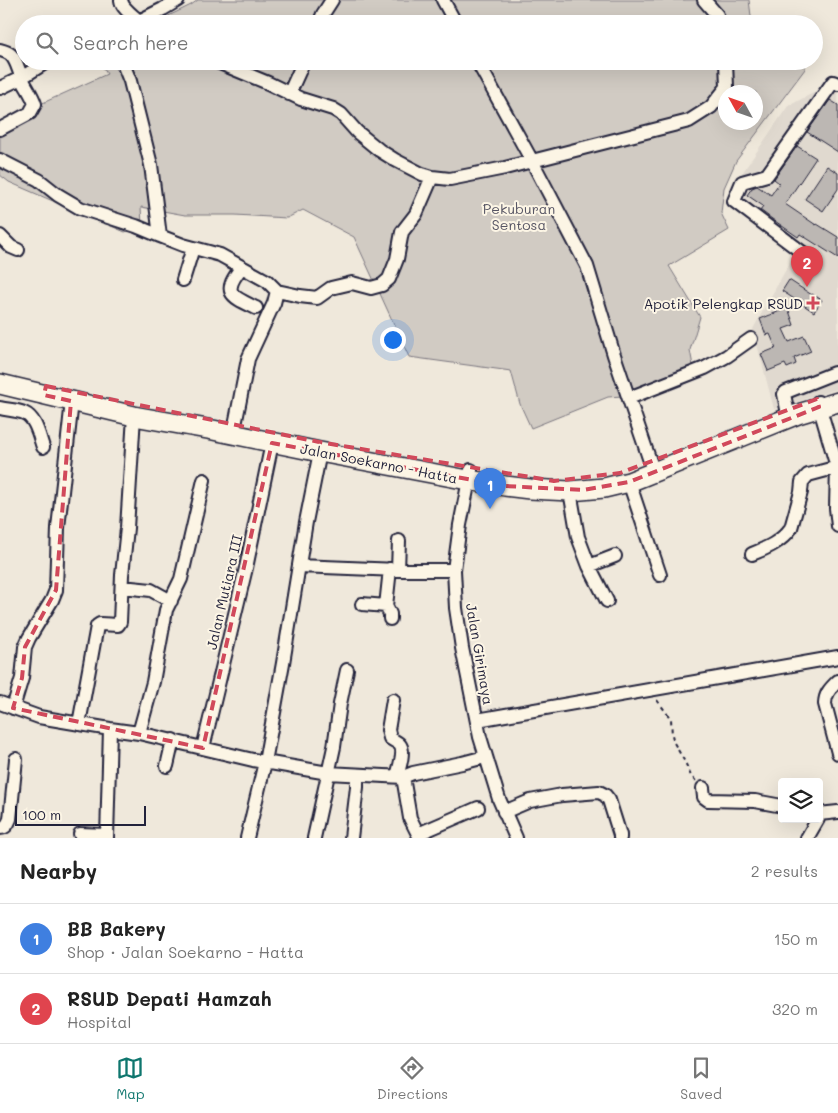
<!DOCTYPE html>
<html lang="en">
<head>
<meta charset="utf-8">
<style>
	:root { --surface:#fff; --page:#f6f6f6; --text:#222; --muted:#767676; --line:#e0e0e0; --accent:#0f766e }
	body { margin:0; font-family:Mali,sans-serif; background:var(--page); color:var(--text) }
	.controls { position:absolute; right:15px; bottom:15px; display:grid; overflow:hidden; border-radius:5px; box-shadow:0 5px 20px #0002 }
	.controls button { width:45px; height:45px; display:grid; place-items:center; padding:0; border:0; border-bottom:1px solid var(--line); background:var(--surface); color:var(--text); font:25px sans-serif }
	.compass { position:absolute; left:718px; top:85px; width:45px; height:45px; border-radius:50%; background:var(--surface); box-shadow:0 5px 20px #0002; rotate:310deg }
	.scale { position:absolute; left:15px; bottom:12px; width:131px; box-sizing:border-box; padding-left:5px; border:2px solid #22223b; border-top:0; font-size:14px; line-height:18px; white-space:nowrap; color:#22223b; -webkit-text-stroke:4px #fcf5e5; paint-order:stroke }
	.you { position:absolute; left:392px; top:339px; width:18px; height:18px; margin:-12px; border:4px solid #fff; border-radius:50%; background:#1a73e8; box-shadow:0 0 0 8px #1a73e833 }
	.badge { display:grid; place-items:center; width:32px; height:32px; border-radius:50%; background:var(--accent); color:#fff; font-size:16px; font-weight:700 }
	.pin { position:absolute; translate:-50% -41px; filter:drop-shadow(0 1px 2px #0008) }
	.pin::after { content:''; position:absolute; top:26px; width:18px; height:15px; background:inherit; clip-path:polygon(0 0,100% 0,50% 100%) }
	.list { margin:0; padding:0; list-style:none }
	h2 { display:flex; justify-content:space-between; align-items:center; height:65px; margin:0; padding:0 20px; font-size:21px }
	h2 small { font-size:16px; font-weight:400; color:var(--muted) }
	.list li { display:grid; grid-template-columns:32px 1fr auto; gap:15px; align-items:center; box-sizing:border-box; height:70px; padding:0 20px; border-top:1px solid var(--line) }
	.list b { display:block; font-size:19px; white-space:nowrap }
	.list p { margin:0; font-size:16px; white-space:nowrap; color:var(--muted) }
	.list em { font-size:16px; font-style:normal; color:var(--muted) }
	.icon { flex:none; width:28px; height:28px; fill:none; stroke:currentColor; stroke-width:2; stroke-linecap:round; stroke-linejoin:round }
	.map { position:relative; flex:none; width:838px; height:838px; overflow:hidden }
	.search { position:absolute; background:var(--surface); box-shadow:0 5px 20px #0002; left:15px; right:15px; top:15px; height:55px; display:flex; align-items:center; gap:12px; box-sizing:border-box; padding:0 18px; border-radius:28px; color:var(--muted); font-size:19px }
	.sheet { height:205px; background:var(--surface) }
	nav { display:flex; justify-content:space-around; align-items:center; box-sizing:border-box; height:70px; border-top:1px solid var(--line); background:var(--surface); font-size:14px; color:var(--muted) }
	nav a { display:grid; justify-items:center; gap:2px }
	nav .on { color:var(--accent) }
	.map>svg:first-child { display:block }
	.built { fill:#e0d9cf }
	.green { fill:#d1cbc3; stroke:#7a767f; fill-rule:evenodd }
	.building { fill:#bcb7b3; stroke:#22223b }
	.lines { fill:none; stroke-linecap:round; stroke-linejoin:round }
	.minor-casing { stroke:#22223b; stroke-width:16 }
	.highway-casing { stroke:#22223b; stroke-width:22 }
	.path { stroke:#22223b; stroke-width:2; stroke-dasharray:4 4; stroke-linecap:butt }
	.minor { stroke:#fcf5e5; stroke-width:12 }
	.highway { stroke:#fcf5e5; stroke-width:19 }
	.marked { fill:none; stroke:#d1495b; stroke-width:4; stroke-dasharray:10 6; stroke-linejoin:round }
	.poi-dot { fill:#d1495b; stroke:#fcf5e5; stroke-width:2 }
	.labels { text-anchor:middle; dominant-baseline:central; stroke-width:4; stroke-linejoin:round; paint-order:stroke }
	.park-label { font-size:14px; fill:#575564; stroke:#fcf5e5 }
	.poi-label { font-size:14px; fill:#22223b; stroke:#fcf5e5; text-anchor:end }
	.street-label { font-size:14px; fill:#22223b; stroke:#fcf5e5 }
</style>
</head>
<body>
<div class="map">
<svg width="838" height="838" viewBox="0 0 838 838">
	<rect width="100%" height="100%" fill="#efe8db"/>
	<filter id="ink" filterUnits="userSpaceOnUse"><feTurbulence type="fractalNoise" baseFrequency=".02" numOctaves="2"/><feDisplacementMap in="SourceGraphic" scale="10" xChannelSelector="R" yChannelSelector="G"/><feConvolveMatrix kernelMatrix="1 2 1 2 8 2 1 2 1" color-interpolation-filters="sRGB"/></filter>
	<g filter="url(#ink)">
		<!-- built -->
		<path class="built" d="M838 84V389L774 409 753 329 799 246 728 198 732 188 788 106 821 89Z"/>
		<!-- green -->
		<path class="green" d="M198 0H749L752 24H152L191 5Z
			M99 61H805V69L736 161 724 188 721 213 729 230 669 266 700 317 690 350 694 371 623 396 608 397 531 428 520 404 511 371 409 357 354 237 303 210 287 218 235 215H185L141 207 142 226 125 232 25 189 9 182 0 175V132L25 111 107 74ZM726 92H756V122H726Z"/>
		<!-- building -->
		<path class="building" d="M830 100 838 105V152L807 132Z
			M797 146 816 158 785 204 816 225 817 224 838 237V258L800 234 798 237 772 219 760 210 763 206 747 195 752 188 757 186 771 195 779 183 774 179Z
			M827 166 838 173V189L823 211 805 199Z
			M789 280 812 295V294L822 300 814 312 782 291Z
			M788 308 794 325 783 329 789 342 804 336 811 351 794 358 796 364 787 368 785 364 768 371 761 354 776 348 770 334 766 335 760 319Z"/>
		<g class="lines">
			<!-- minor casing -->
			<g class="minor-casing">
				<path id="minor" d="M121 0C122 9 133 15 139 21
					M443 0 456 24
					M704 0 717 15 719 24
					M133 24 163 9 178 0
					M319 24 323 14 332 0
					M0 50C4 51 8 52 11 55 17 61 18 69 21 76 25 86 32 94 35 104L30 113 0 129
					M215 61 268 83 301 99 333 109 341 114 357 132 379 150 395 160 422 174 432 177 450 179 505 168 532 161 689 121 711 107 727 87 726 61
					M477 61 532 161 587 266 614 355 651 464
					M0 88 21 78 48 61
					M289 94 304 61
					M0 160 39 180 58 195 80 208 136 226 160 236 151 165 130 81 122 61
					M0 236 11 247 18 250
					M160 236 183 245 220 255 267 281 277 291 274 303 248 359 235 425
					M807 256 734 201 742 182 767 175 833 82 838 84
					M242 267C221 293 231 296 256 308
					M183 280 193 248
					M277 291 300 296 317 298 331 288 352 283 371 288 382 285 389 279 397 259 402 232 416 214 432 177
					M629 398 705 368 727 356 751 339
					M818 402 837 467 836 508 838 526
					M0 408C8 410 17 410 24 413 36 418 39 436 43 447
					M791 417 787 409 784 394 786 392 834 373
					M471 470 460 525 454 570 456 608 462 648 480 737 499 799 516 838
					M629 482 660 575
					M570 491 578 537 589 566 607 601
					M752 554C767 548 781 542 791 528L801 492 802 482 808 475 838 467
					M299 566 398 570H454
					M589 566 615 556
					M390 569 386 606 390 614V619
					M398 570 399 541
					M122 587 151 590 171 601
					M362 604 386 606
					M838 681C831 688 825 693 825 704L838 753
					M393 700 388 730 390 738C392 740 398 742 400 745 405 751 399 769 397 776
					M0 703 39 717 110 729 139 733 253 760 328 773 403 777 413 773 462 763 485 757
					M13 708 22 678 25 647 29 638 52 600 56 590 58 528 72 401
					M477 720 838 657
					M79 724 97 626 100 624 118 625 120 622 122 575 127 528 134 416
					M139 733 153 682 166 610 181 579 204 480
					M203 748 246 568 272 443
					M167 766 173 740
					M403 777 410 818 420 838
					M703 788 704 797 708 800 755 801 782 806
					M504 812 530 801 562 795 599 792 605 795 609 800 620 835V838
					M819 814 838 812
					M0 828C6 828 8 824 10 819L16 759
					M80 834 107 835
					M418 834 478 808
					M107 838 110 729
					M247 838 265 762 283 663 306 522 320 452
					M314 838 334 747 340 704 347 670
					M351 838 357 787V775
					M807 838 818 819"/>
			</g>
			<!-- highway casing -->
			<g class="highway-casing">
				<path id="highway" d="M0 384 134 416 213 430 320 452 468 480 505 486 530 489 570 491 604 488 629 482 798 414 838 402"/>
			</g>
			<!-- path -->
			<path class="path" d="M657 700 671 719 672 735 674 743 685 762 691 776 696 781"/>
			<!-- minor -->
			<use href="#minor" class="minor"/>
			<!-- highway -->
			<use href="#highway" class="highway"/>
		</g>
	</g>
	<!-- marked area -->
	<path class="marked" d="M46 386 319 442 554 481 620 473 817 399 819 407 629 482 583 490 505 486 272 443 203 748 13 708 22 678 25 647 56 590 71 401 44 395Z"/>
	<!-- markers -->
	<path class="poi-dot" d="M810.5 295.5h5v5h5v5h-5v5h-5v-5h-5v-5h5z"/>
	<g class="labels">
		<!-- park labels -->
		<g class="park-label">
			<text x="519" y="208">Pekuburan<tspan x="519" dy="16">Sentosa</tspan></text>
		</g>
		<!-- poi labels -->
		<g class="poi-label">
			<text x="803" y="303">Apotik Pelengkap RSUD</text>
		</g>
		<!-- street labels -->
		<g class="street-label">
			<text transform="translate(379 463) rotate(11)">Jalan Soekarno - Hatta</text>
			<text transform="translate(224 592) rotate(-77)">Jalan Mutiara III</text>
			<text transform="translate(480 654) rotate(80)">Jalan Girimaya</text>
		</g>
	</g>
</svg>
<div class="controls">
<button><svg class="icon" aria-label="layers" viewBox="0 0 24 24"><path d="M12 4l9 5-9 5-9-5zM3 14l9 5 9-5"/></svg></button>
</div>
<svg class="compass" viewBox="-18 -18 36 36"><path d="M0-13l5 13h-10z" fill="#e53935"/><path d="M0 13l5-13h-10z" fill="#767676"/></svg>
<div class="scale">100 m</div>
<div class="you"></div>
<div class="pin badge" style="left:490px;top:509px;background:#3f7fe0">1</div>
<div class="pin badge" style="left:807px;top:287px;background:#e0444e">2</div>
<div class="search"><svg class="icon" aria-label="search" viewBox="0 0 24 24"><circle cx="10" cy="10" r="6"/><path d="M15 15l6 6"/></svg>Search here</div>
</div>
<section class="sheet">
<h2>Nearby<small>2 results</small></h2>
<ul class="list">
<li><span class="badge" style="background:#3f7fe0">1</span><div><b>BB Bakery</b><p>Shop · Jalan Soekarno - Hatta</p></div><em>150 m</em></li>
<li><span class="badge" style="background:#e0444e">2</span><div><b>RSUD Depati Hamzah</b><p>Hospital</p></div><em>320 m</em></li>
</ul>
</section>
<nav>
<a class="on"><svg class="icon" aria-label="map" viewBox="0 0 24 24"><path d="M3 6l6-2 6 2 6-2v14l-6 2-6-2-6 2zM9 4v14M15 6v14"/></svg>Map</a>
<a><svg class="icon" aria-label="directions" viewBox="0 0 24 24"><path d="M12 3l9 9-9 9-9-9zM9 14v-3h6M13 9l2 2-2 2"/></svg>Directions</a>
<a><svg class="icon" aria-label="saved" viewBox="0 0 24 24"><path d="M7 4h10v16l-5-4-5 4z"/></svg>Saved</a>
</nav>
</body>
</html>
